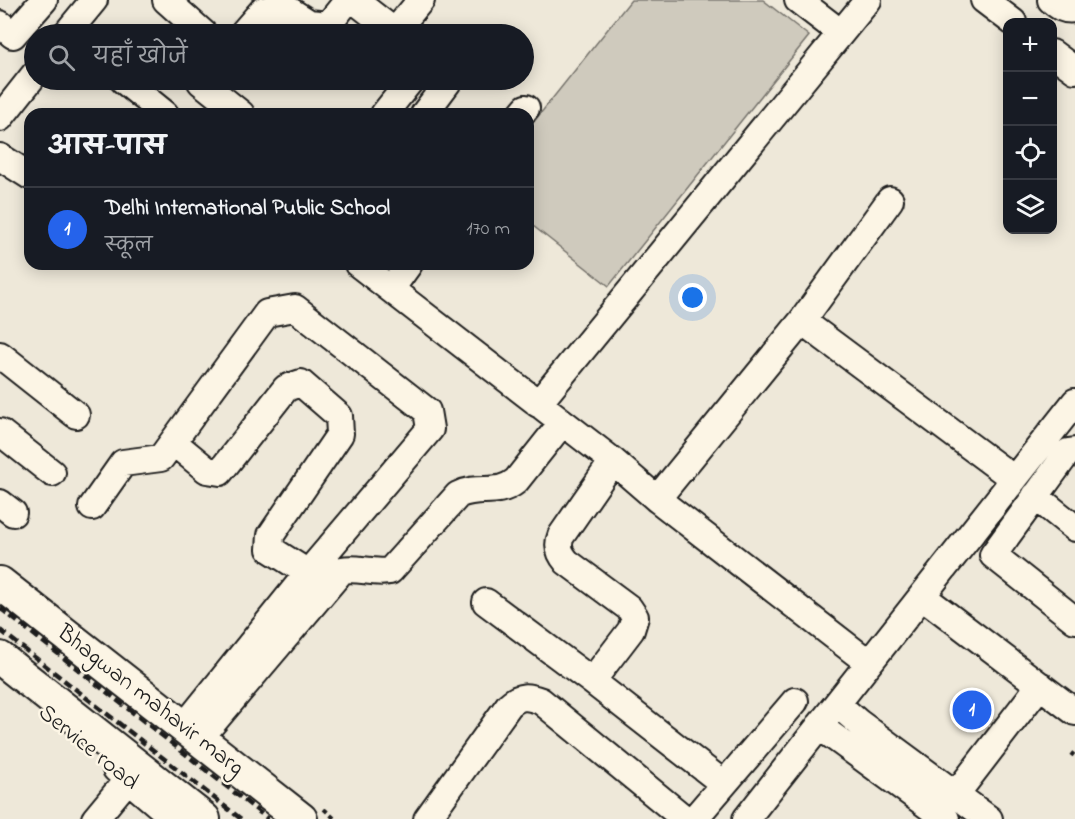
<!DOCTYPE html>
<html lang="hi">
<head>
<meta charset="utf-8">
<style>
	:root { --surface:#171b24; --page:#20242c; --text:#f1f3f6; --muted:#9ea1a6; --line:#363941; --accent:#2563eb }
	body { margin:0; font-family:"Indie Flower","Playpen Sans Deva",sans-serif; background:var(--page); color:var(--text) }
	.controls { position:absolute; right:18px; top:18px; display:grid; overflow:hidden; border-radius:12px; box-shadow:0 3px 15px #0003 }
	.controls button { width:54px; height:54px; display:grid; place-items:center; padding:0; border:0; border-bottom:2px solid var(--line); background:var(--surface); color:var(--text); font:30px sans-serif }
	.you { position:absolute; left:693px; top:298px; width:21px; height:21px; margin:-15px; border:4px solid #fff; border-radius:50%; background:#1a73e8; box-shadow:0 0 0 9px #1a73e833 }
	.badge { display:grid; place-items:center; width:39px; height:39px; border-radius:50%; background:var(--accent); color:#fff; font-size:20px; font-weight:700 }
	.pin { position:absolute; translate:-50% -50%; border:3px solid #fff; box-shadow:0 2px 6px #0006 }
	.list { margin:0; padding:0; list-style:none }
	h2 { display:flex; justify-content:space-between; align-items:center; height:78px; margin:0; padding:0 24px; font-size:26px }
	h2 small { font-size:20px; font-weight:400; color:var(--muted) }
	.list li { display:grid; grid-template-columns:39px 1fr auto; gap:18px; align-items:center; box-sizing:border-box; height:84px; padding:0 24px; border-top:2px solid var(--line) }
	.list b { display:block; font-size:22px; white-space:nowrap }
	.list p { margin:0; font-size:20px; white-space:nowrap; color:var(--muted) }
	.list em { font-size:20px; font-style:normal; color:var(--muted) }
	.icon { flex:none; width:33px; height:33px; fill:none; stroke:currentColor; stroke-width:2; stroke-linecap:round; stroke-linejoin:round }
	.map { position:relative; flex:none; width:1075px; height:819px; overflow:hidden }
	.search { position:absolute; background:var(--surface); box-shadow:0 3px 15px #0003; left:24px; top:24px; width:510px; height:66px; display:flex; align-items:center; gap:15px; box-sizing:border-box; padding:0 21px; border-radius:33px; color:var(--muted); font-size:22px }
	.panel { position:absolute; background:var(--surface); box-shadow:0 3px 15px #0003; left:24px; top:108px; width:510px; height:162px; border-radius:18px }
	.map>svg:first-child { display:block }
	.green { fill:#cfcabd; stroke:#76736c; stroke-width:1.5 }
	.lines { fill:none; stroke-linecap:round; stroke-linejoin:round }
	.minor-casing { stroke:#1c1c1c; stroke-width:30 }
	.major-casing { stroke:#1c1c1c; stroke-width:36 }
	.path { stroke:#1c1c1c; stroke-width:4; stroke-dasharray:4.5 4.5; stroke-linecap:butt }
	.minor { stroke:#fcf5e5; stroke-width:26 }
	.major { stroke:#fcf5e5; stroke-width:32 }
	.rail { stroke:#1c1c1c; stroke-width:4.5; stroke-dasharray:9 4.5; stroke-linecap:butt }
	.labels { text-anchor:middle; dominant-baseline:central; stroke-width:5; stroke-linejoin:round; paint-order:stroke }
	.street-label { font-size:24px; fill:#1c1c1c; stroke:#fcf5e5 }
</style>
</head>
<body>
<div class="map">
<svg width="1075" height="819" viewBox="0 0 1075 819">
	<rect width="100%" height="100%" fill="#eee8d9"/>
	<filter id="ink" filterUnits="userSpaceOnUse"><feTurbulence type="fractalNoise" baseFrequency=".0167" numOctaves="2"/><feDisplacementMap in="SourceGraphic" scale="12" xChannelSelector="R" yChannelSelector="G"/><feConvolveMatrix kernelMatrix="1 2 1 2 8 2 1 2 1" color-interpolation-filters="sRGB"/></filter>
	<g filter="url(#ink)">
		<!-- green -->
		<path class="green" d="M631 0H763L809 36 609 286 528 222V129Z"/>
		<g class="lines">
			<!-- minor casing -->
			<g class="minor-casing">
				<path id="minor" d="M166 0 204 34
					M354 0 395 32
					M798 0 841 33
					M984 0 1013 22
					M1051 0C1059 7 1064 11 1075 9
					M0 24 13 35 44 0
					M66 34 94 0
					M242 34 262 11 284 7 309 23 328 25 348 0
					M393 34 421 0
					M1052 53 1075 70
					M123 80 165 114
					M203 80 201 82 241 114
					M384 114 411 80
					M424 114 448 82 445 80
					M521 114 526 108
					M0 118 34 75
					M0 157 30 176
					M358 264 613 461 657 499 869 663
					M391 289 409 264
					M802 321 1014 479
					M0 355 76 415
					M538 404 868 0
					M0 432 52 473
					M173 442 207 470 220 472 286 388 301 383 339 416 340 434 271 535 270 549 308 573
					M1075 451 1068 452 993 555 1075 620
					M1035 496 1075 528
					M657 499 802 321 890 200
					M0 503 13 513
					M92 507 123 463 161 458 267 313 295 308 427 411 430 429 308 573 184 727
					M922 596 1075 712
					M486 602 592 681 724 784
					M592 681 631 630 635 617 629 608 567 562C559 553 557 546 561 536L613 461
					M837 704 859 723 989 819
					M819 726 946 819
					M199 739 342 570C359 567 372 574 390 571L458 495C479 484 496 497 516 481L562 423
					M116 769 175 819
					M956 794 1040 685
					M95 819 138 767
					M427 819 509 705C520 695 527 696 541 701L685 819
					M694 819 795 701
					M746 819 1075 402"/>
			</g>
			<!-- major casing -->
			<g class="major-casing">
				<path id="major" d="M0 583 301 819
					M0 658 204 819"/>
			</g>
			<!-- path -->
			<path class="path" d="M1071 756 1075 751
				M324 809 335 819"/>
			<!-- minor -->
			<use href="#minor" class="minor"/>
			<!-- major -->
			<use href="#major" class="major"/>
			<!-- rail -->
			<path class="rail" d="M0 608 268 819
				M0 630 241 819"/>
		</g>
	</g>
	<g class="labels">
		<!-- street labels -->
		<g class="street-label">
			<text transform="translate(150 701) rotate(38)">Bhagwan mahavir marg</text>
			<text transform="translate(88 748) rotate(39)">Service road</text>
		</g>
	</g>
</svg>
<div class="controls">
<button>+</button>
<button>−</button>
<button><svg class="icon" aria-label="locate" viewBox="0 0 24 24"><circle cx="12" cy="12" r="6"/><path d="M12 2v4M12 18v4M2 12h4M18 12h4"/></svg></button>
<button><svg class="icon" aria-label="layers" viewBox="0 0 24 24"><path d="M12 4l9 5-9 5-9-5zM3 14l9 5 9-5"/></svg></button>
</div>
<div class="you"></div>
<div class="pin badge" style="left:972px;top:710px">1</div>
<div class="search"><svg class="icon" aria-label="search" viewBox="0 0 24 24"><circle cx="10" cy="10" r="6"/><path d="M15 15l6 6"/></svg>यहाँ खोजें</div>
<section class="panel">
<h2>आस-पास<small></small></h2>
<ul class="list">
<li><span class="badge">1</span><div><b>Delhi International Public School</b><p>स्कूल</p></div><em>170 m</em></li>
</ul>
</section>
</div>
</body>
</html>
